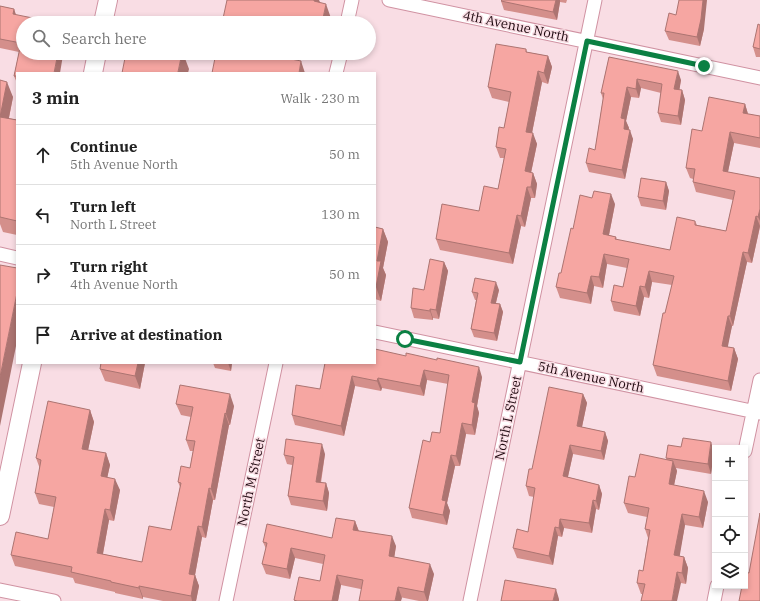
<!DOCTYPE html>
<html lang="en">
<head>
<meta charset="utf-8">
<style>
	:root { --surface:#fff; --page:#f6f6f6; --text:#222; --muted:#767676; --line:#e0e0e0 }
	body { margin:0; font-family:"IBM Plex Serif",serif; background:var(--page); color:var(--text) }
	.controls { position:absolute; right:12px; bottom:12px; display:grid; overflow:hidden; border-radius:0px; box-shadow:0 2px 6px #0003 }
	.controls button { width:36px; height:36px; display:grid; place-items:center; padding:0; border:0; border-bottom:1px solid var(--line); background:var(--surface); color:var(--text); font:20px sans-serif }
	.stop { position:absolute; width:12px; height:12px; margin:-9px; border:3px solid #0b8043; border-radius:50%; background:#fff }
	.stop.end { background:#0b8043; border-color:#fff; box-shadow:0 1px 4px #0008 }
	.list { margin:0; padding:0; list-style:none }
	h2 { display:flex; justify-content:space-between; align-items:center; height:52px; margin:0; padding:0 16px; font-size:17px }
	h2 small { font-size:13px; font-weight:400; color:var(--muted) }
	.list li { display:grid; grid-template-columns:26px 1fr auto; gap:12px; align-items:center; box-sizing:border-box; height:60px; padding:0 16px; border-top:1px solid var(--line) }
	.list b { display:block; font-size:15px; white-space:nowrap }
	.list p { margin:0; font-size:13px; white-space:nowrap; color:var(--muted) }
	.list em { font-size:13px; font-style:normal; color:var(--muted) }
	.icon { flex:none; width:22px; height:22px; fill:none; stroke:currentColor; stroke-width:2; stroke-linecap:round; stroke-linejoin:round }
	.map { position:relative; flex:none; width:760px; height:601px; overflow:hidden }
	.search { position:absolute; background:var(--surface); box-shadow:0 2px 6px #0003; left:16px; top:16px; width:360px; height:44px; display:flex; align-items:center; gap:10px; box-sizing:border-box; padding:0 14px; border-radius:22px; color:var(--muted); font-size:15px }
	.panel { position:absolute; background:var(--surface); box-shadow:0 2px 6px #0003; left:16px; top:72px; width:360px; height:292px; border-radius:0px }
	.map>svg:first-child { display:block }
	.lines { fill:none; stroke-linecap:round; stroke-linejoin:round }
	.minor-casing { stroke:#d092a2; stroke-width:15 }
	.secondary-casing { stroke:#d092a2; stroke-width:20 }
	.minor { stroke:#fff; stroke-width:13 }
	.secondary { stroke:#fff; stroke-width:18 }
	.wall { fill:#d48f8b }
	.shaded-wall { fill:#ac7471 }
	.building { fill:#f6a6a2; stroke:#ac7471 }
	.route { stroke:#0b8043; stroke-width:5 }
	.labels { text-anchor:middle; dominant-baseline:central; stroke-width:3; stroke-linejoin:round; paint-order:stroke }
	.street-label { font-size:13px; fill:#1c070d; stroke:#f9dde4 }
</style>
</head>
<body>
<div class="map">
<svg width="760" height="601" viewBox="0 0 760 601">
	<rect width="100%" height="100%" fill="#f9dde4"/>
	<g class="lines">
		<!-- minor casing -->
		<g class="minor-casing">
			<path id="minor" d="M389 0 760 78
				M347 23 352 0
				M336 73 341 53
				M0 254 17 258
				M375 332 760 413
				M745 451 760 380
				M0 590 54 601
				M226 601 276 363
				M470 601 595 0
				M714 601 717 586"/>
		</g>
		<!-- secondary casing -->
		<g class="secondary-casing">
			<path id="secondary" d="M103 23 108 0
				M93 73 97 53
				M0 516 32 363"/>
		</g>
		<!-- minor -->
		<use href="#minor" class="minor"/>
		<!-- secondary -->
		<use href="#secondary" class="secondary"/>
	</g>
	<!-- wall -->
	<path class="wall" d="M502 0H567L566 3 560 2 557 20 504 10 501 1Z
		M0 6 14 9 16 15 23 53H66L65 55H63L17 73V83L14 76 19 52 0 48Z
		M760 25V57H756L753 47Z
		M704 29 700 46 669 40 665 31Z
		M526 49 527 52 548 56 552 67 548 84 542 82 532 133 537 144 531 173H533L537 184 535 198H531L525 227 521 226 513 264 440 250 436 239 479 211 498 189 504 158H500L496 147 504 128 509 102 492 98 488 87Z
		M609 57 681 80 679 90H682L685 100 681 125 661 122 658 113 661 93 641 88 639 98 631 97 626 121 629 128 628 130 633 139 625 179 589 172 586 163 595 150 603 99 601 93Z
		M0 80 13 97 9 118 17 120V235L3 232 0 224Z
		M745 104 748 114 760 116V148L734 143 728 172 760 178V227L752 263 747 262 733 326H732L727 347 734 348 738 359 731 391 657 376 653 365 672 285 652 282 649 298 644 297 640 316 614 311 611 301 623 287 627 268 607 264 603 288 594 286 591 304 560 298 556 287 561 273 573 229 615 204 609 235 616 237 617 240 670 250 695 221 697 225 726 231 733 200 696 192 693 182V179L690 178 686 168 702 131Z
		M666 182 669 191 666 210 641 206 638 197Z
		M375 227 383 229 388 242 383 268 386 275 381 301 375 299Z
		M444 262 448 271 439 319 433 318V320L414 318 411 308 424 290Z
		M499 290 496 303 500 304 503 312 497 341 474 337 471 329 476 300H475L472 292Z
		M145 363 140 389 105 381 100 369Z
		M213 363H232L231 371 215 368Z
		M375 363 482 377 477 406 479 413 475 435 466 434 460 466H455L447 503 450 511 447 525 412 518 409 508 440 433 448 384 427 380 424 396 382 388 381 391 355 386 344 436 295 425 292 415 320 389Z
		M583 394 587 403 582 427 605 432 608 441 604 460 573 454 568 477 599 485 602 494 599 510 596 509 592 533 564 528 562 537 558 536 553 565 517 558 513 548 528 532 534 497 529 496 526 486 532 469Z
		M176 404 234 406 230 425H229L215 500H213L206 538 202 537 195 575 199 586 196 601H163L143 597V599L115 593V592L75 583 73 578 15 566 11 555 48 539 54 507 39 504 35 493 40 469 36 458 90 410 94 422 88 450 106 453 110 465 107 478 120 490 114 521 109 520 103 554 142 562 171 530 180 487 178 482 190 468 193 451H190L186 440 191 417 181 415Z
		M714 451 711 474 676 468 677 471 674 485 708 502 703 528 685 525 679 556 684 557 688 568 686 584 681 583 643 594H641L637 583 643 571 648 538 645 529 647 517 628 513 624 503 635 477 667 460 666 458Z
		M325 454 321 483H326L329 493 327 511 291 505 288 496 292 465 287 464 284 455Z
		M355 521 359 531 396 546 394 557 434 574 428 601H419L341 585 338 601H294V600L320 581 323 564 295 558 290 579 266 574 262 564 266 549 263 542 332 538Z"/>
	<!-- shaded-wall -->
	<path class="shaded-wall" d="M314 0H319L323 9 314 1Z
		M556 0H560V2L557 20 553 12Z
		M703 0H707L704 29 700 46 697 37Z
		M326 4 332 21V23H322Z
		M14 9 17 18 13 14Z
		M58 53H62L63 55 60 73H54Z
		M182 53H183L189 69 188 73H178V72Z
		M548 56 552 67 548 84 544 73Z
		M301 61 305 73H299Z
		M538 71 542 82 530 143 526 132Z
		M678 71 681 80 678 99 674 89Z
		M637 79 641 88 639 98 636 89Z
		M7 82 13 97 6 132 0 117Z
		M627 87 631 97 626 121 629 128 627 138 624 129 621 118Z
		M682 90 685 100 681 125 678 116Z
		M745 104 748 114 743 113Z
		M630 130 633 139 625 179 622 170Z
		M730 132 734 143 726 181 723 171Z
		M533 133 537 144 529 182 525 171Z
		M533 173 537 184 535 198 531 187Z
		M666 182 669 191 666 210 663 201Z
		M527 187 531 198 525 227 521 216Z
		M611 194 615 204 607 245 603 234Z
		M760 209V221L758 217Z
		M517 215 521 226 513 264 509 253Z
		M756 216 760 226 752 263 748 253Z
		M383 229 388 242 383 268 386 275 381 301 376 287 377 261Z
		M743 252 747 262 733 326 730 316Z
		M604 254 607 264 603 288 599 277Z
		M444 262 448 271 439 319 436 310Z
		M649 271 652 282 649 298 645 287Z
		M591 276 594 286 591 304 587 293Z
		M496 282 499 290 494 310 491 303Z
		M640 286 644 297 640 316 636 306Z
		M17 293V341L0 426V377Z
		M500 304 503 312 497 341 494 333Z
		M430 309 433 318V320L430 311Z
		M728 316 732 326 726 356 722 346Z
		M734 348 738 359 731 391 728 381Z
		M138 363H145L140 389 135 376Z
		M228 363H232L231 371Z
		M479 367 482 377 477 406 479 413 475 435 472 425V402Z
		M424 370 427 380 424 396 420 386Z
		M352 376 355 386 344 436 341 426Z
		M378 378 382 388 381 391 377 381Z
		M230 394 234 406 230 425 226 414Z
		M583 394 587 403 580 436 577 426Z
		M90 410 94 422 86 460 82 449Z
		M225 413 229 425 215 500 211 489Z
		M462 423 466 434 460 466 456 456Z
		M605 432 608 441 604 460 601 451Z
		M711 442 714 451 711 474 708 464Z
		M322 444 325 454 319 491 316 482Z
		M570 445 573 454 566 485 563 476Z
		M106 453 110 465 105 488 101 476Z
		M451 455 455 466 447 503 450 511 447 525 443 515 442 500Z
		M673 461 677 471 672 495 669 484Z
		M115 479 120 490 114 521 110 510Z
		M326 483 329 493 327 511 323 501Z
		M599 485 602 494 599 510 596 501Z
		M209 488 213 500 206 538 202 527Z
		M704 491 708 502 703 528 699 517Z
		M593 500 596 509 592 533 589 523Z
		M105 509 109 520 101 564 97 553Z
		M682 514 685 525 678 566 674 555Z
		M560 519 564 528 562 537 559 528Z
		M355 521 359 532 353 530Z
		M198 526 202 537 195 575 199 586 196 601H192L191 596 189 574Z
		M555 527 558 536 553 565 549 556Z
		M392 536 396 546 393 566 389 556Z
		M291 548 295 558 290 579 287 569Z
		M684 557 688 568 686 584 682 573Z
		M430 564 434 574 428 601H427L424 592Z
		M677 572 681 583 677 601H672Z
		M337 575 341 585 338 601H332Z
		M139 586 143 597V599L139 588Z
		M398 587 402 598 401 601H395Z
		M556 589 559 599V601H553Z"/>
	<!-- building -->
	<path class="building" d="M227 0H314V1L326 4 322 23H257L250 21V23H222Z
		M502 0H556L553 12 501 1Z
		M679 0H703L701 19 697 37 665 31 669 13 676 15Z
		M0 6 14 9 13 14 57 23H23V53H58L54 73H17V76H14L21 43 0 39Z
		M758 24 760 25V49L753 47Z
		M496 44 526 49V52L548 56 544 73 538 71 526 132 533 133 525 171 533 173 531 187H527L521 216 517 215 509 253 436 239 442 204 479 211 484 186 498 189 506 149 496 147 499 127 504 128 511 92 488 87Z
		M126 53H182L178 72 182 73H122Z
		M216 53H261L301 61 299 73H212Z
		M609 57 678 71 674 89 682 90 678 116 658 113 662 84 637 79 636 89 627 87 621 118 625 119 624 129 630 130 622 170 586 163 589 148 595 150 604 93H601Z
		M0 80 7 82 0 117 17 120V221L0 217Z
		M709 97 745 104 743 113 760 116V138L730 132 723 171 760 178V209L758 217 756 216 748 253 743 252 730 316H728L722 346 734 348 728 381 653 365 663 313H665L674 276 649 271 645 287 640 286 636 306 611 301 614 285 623 287 629 259 604 254 599 277 591 276 587 293 556 287 559 273H561L571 228 573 229 580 195 592 198 594 191 611 194 603 234 616 237 615 239 670 250 677 217 695 221V225L726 231 735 191 693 182 695 169 686 168 692 129 702 131Z
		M641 178 666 182 663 201 638 197Z
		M375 227 383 229 377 261H381L376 287H375Z
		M430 259 444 262 436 310 430 309V311L411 308 413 288 424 290Z
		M0 265 17 268V293L0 377Z
		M475 278 496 282 491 303 500 304 494 333 471 329 478 293 472 292Z
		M375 349 406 356V353L437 360V358L479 367 472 402 475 403 472 425 462 423 456 456 451 455 442 500 446 501 443 515 409 508 423 440 430 442 432 432 440 433 449 375 424 370 420 386 378 378 377 381 352 376 341 426 292 415 296 385 320 389 325 363H375Z
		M101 363H138L135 376 100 369Z
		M180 385 230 394 226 414 225 413 211 489 209 488 202 527 198 526 189 574 195 575 191 596 139 586V588L111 582V581L71 572 72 567 11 555 16 532 48 539 56 497 35 493 41 460 36 458 48 401 90 410 82 449 106 453 101 476 115 479 110 510 105 509 97 553 142 562 149 526 171 530 181 483 178 482 181 466 190 468 195 441 186 440 193 407 176 404Z
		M549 387 583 394 577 426 605 432 601 451 570 445 563 476 599 485 596 501 593 500 589 523 560 519 559 528 555 527 549 556 513 548 517 529 528 532 535 488 526 486 529 469H532Z
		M683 438 711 442 708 464 666 458 668 445 681 447Z
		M286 439 322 444 316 482 326 483 323 501 288 496 294 457 284 455Z
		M640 454 673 461 669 484 704 491 699 517 682 514 674 555 684 557 682 573 677 572 672 601H641L645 584 637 583 639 570 643 571 650 530 645 529 649 508 624 503 629 476 635 477Z
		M760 513V601H739L742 586H745V572L749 573Z
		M336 518 355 521 353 530 392 536 389 556 430 564 424 592 398 587 395 601H359L363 580 337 575 332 601H297L294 600 299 577 320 581 325 555 291 548 287 569 262 564 267 543 263 542 267 524 332 538Z
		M505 580 556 589 553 601H501Z"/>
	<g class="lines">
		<!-- route -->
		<path class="route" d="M405 339 520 362 587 41 704 66"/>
	</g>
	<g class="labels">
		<!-- street labels -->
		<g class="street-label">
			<text transform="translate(516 26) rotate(12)">4th Avenue North</text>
			<text transform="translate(591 377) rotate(12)">5th Avenue North</text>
			<text transform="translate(508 418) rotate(-78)">North L Street</text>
			<text transform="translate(251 482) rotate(-78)">North M Street</text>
		</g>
	</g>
</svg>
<div class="controls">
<button>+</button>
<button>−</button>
<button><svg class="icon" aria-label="locate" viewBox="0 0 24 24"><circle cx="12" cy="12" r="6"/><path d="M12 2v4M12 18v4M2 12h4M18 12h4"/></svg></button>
<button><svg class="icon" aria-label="layers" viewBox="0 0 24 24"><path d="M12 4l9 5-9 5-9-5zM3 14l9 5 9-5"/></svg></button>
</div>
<div class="stop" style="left:405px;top:339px"></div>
<div class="stop end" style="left:704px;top:66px"></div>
<div class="search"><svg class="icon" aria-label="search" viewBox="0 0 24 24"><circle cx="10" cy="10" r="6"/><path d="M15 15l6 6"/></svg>Search here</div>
<section class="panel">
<h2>3 min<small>Walk · 230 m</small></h2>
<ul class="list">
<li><svg class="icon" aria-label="ahead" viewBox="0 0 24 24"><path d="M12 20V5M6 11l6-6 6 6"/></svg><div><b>Continue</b><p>5th Avenue North</p></div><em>50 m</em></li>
<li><svg class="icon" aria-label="left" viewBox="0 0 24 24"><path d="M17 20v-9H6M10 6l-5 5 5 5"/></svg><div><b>Turn left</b><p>North L Street</p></div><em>130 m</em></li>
<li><svg class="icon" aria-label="right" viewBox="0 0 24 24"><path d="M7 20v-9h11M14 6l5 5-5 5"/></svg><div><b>Turn right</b><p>4th Avenue North</p></div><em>50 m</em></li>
<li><svg class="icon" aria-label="arrive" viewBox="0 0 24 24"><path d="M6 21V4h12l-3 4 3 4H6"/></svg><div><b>Arrive at destination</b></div></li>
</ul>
</section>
</div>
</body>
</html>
